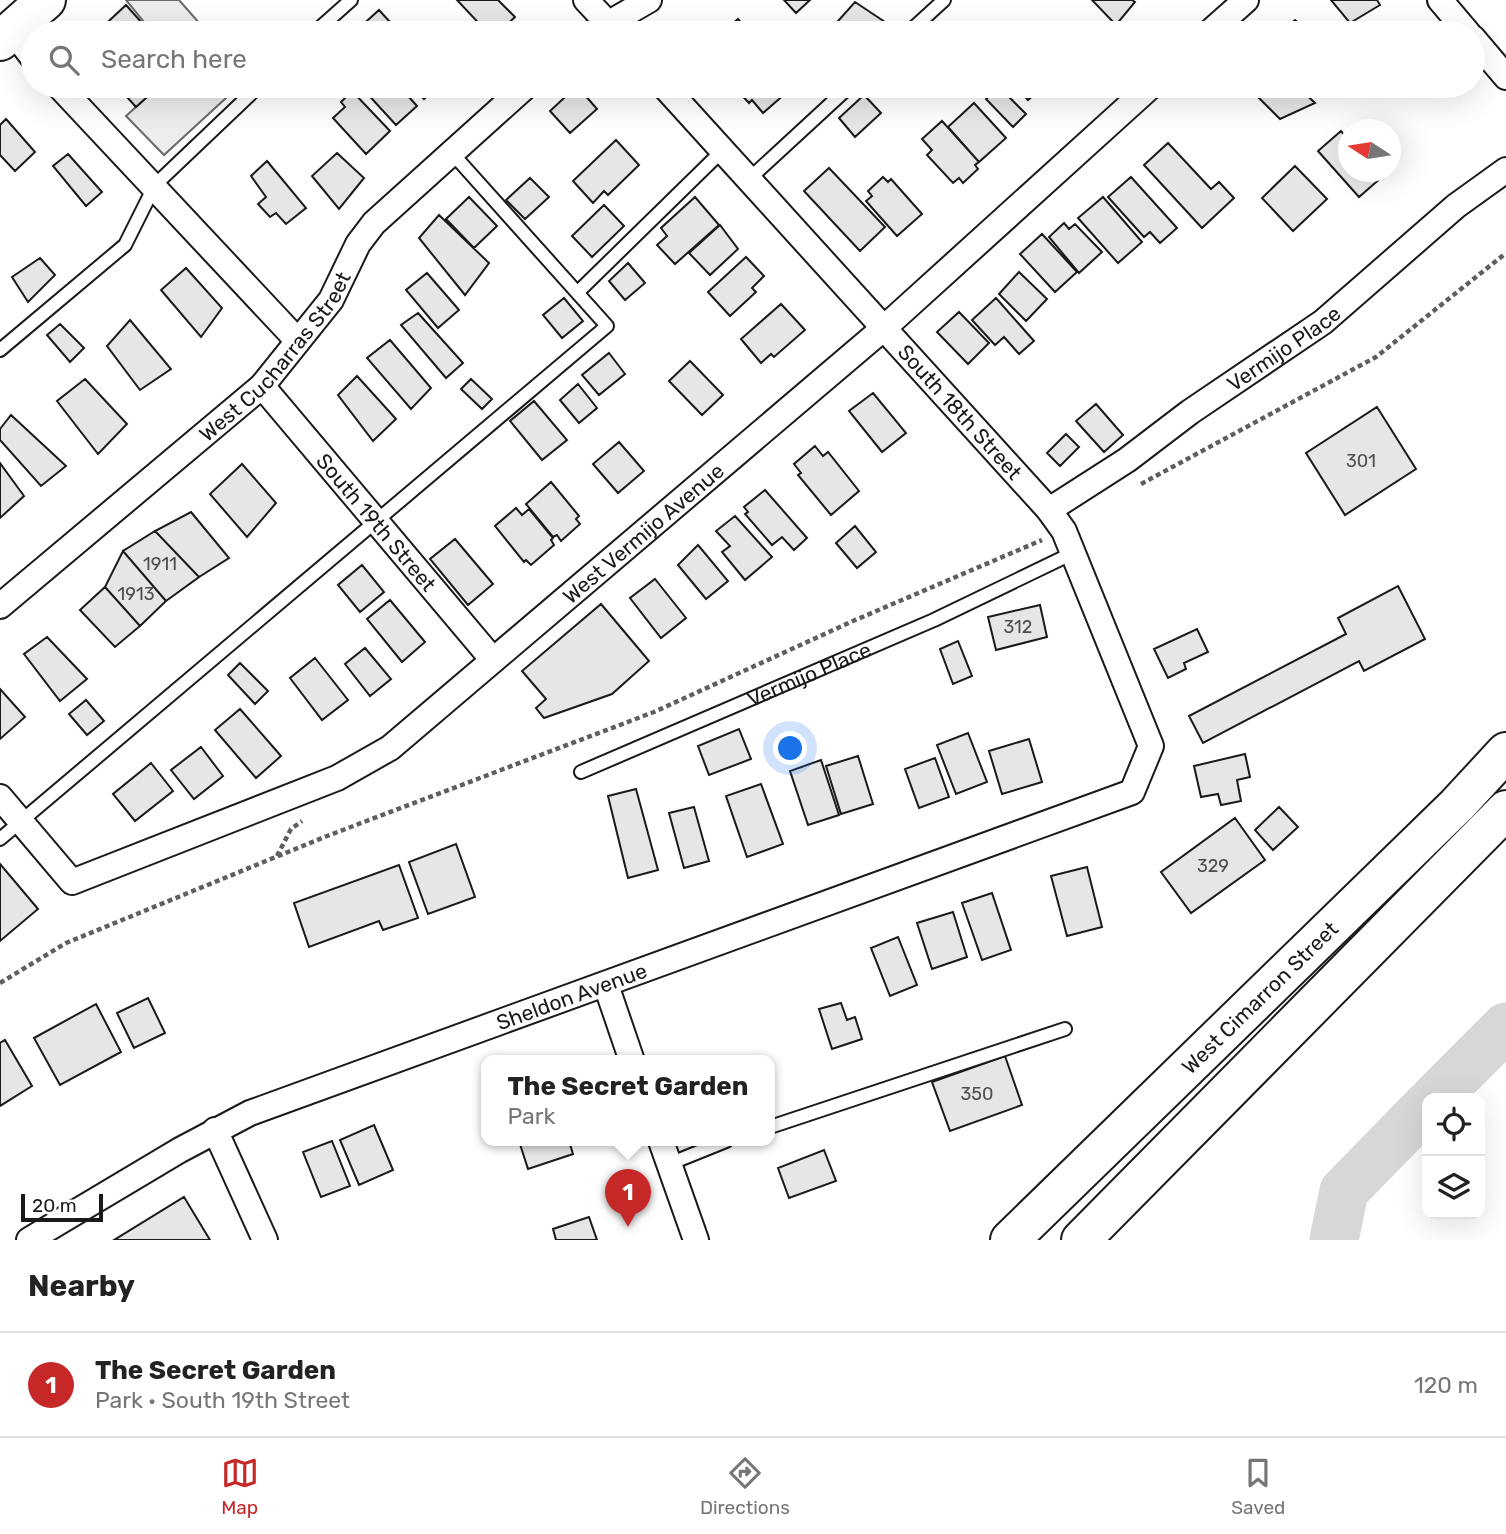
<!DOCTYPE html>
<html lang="en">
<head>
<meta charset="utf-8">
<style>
	:root { --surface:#fff; --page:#f6f6f6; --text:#222; --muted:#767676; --line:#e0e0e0; --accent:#c62828 }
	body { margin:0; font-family:Rubik,sans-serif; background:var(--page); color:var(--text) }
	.controls { position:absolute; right:21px; bottom:21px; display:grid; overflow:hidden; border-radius:14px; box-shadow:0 7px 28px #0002 }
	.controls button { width:63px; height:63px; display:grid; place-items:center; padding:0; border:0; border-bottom:2px solid var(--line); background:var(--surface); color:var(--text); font:35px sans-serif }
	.compass { position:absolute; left:1338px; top:119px; width:63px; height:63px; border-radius:50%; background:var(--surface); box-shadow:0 7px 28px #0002; rotate:282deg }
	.scale { position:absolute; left:21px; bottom:18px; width:82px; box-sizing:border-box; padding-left:7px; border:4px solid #1a1a1a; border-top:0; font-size:19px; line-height:24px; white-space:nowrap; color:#1a1a1a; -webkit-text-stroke:5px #fff; paint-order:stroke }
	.you { position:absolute; left:791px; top:749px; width:24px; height:24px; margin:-18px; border:5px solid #fff; border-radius:50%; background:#1a73e8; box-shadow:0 0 0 10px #1a73e833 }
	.badge { display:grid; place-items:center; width:46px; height:46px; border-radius:50%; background:var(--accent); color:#fff; font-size:23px; font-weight:700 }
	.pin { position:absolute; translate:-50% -58px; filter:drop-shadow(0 2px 4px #0008) }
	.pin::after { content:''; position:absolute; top:37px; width:24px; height:21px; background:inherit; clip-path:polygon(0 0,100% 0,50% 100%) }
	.popup { position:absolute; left:481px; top:1055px; width:294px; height:91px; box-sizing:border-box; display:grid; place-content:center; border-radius:14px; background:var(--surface); filter:drop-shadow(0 2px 5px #0005); font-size:23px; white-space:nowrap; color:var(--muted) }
	.popup b { font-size:26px; color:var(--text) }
	.popup::after { content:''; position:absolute; left:50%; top:100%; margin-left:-14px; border:14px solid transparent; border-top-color:var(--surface) }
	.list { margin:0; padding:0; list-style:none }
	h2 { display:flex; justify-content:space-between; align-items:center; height:91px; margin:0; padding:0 28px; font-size:30px }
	h2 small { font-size:23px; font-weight:400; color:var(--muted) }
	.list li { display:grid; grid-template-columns:46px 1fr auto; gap:21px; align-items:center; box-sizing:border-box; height:105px; padding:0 28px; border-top:2px solid var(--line) }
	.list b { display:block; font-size:26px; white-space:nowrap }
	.list p { margin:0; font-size:23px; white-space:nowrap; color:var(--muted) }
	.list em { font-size:23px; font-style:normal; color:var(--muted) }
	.icon { flex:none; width:38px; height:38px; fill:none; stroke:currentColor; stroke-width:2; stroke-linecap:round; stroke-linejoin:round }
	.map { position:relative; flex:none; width:1506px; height:1240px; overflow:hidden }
	.search { position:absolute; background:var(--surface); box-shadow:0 7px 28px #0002; left:21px; right:21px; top:21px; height:77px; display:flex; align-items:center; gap:18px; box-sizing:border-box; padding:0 24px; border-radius:38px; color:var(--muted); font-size:26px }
	.sheet { height:196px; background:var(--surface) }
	nav { display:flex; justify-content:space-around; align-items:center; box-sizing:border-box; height:98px; border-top:2px solid var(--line); background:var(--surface); font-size:19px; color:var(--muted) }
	nav a { display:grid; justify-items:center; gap:4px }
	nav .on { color:var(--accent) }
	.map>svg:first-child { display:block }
	.built { fill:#ededed; stroke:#6a6a6a; stroke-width:2 }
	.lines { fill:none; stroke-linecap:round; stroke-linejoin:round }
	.river { stroke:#d7d7d7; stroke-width:49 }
	.building { fill:#e6e6e6; stroke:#1a1a1a; stroke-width:2 }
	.lane-casing { stroke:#1a1a1a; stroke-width:16 }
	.street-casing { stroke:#1a1a1a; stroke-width:28 }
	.primary-casing { stroke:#1a1a1a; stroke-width:42 }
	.highway-casing { stroke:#1a1a1a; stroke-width:42 }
	.path { stroke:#5f5f5f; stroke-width:4.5; stroke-dasharray:5 3.5; stroke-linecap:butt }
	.lane { stroke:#fff; stroke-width:12 }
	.street { stroke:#fff; stroke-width:24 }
	.primary { stroke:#fff; stroke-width:38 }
	.highway { stroke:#fff; stroke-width:38 }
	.labels { text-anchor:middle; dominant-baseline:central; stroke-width:5; stroke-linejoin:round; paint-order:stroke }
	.number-label { font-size:18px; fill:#4d4d4d }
	.street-label { font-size:21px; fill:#1a1a1a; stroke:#fff }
</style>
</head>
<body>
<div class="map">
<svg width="1506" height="1240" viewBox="0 0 1506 1240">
	<rect width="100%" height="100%" fill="#fff"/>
	<!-- built -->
	<path class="built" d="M126 0H179L208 33H153Z
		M159 86H239L164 155 126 116Z"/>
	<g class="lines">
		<!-- river -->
		<path class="river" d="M1435 1098 1506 1027
			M1334 1240 1344 1191 1427 1106"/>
	</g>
	<!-- building -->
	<path class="building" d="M457 0H498L515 17 498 33H488Z
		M784 0H810L796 13Z
		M1092 0H1132L1135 2 1116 25Z
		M1331 0H1377L1380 5 1350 23Z
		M855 2 885 22 871 33H833L830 30Z
		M126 5 151 33H96Z
		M379 10 400 33H363L359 28Z
		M738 19 750 33H722Z
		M1295 20 1309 33H1280Z
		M774 22 778 26 788 27 793 23 802 33H768L765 30Z
		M117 86H159L136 107Z
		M366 86H399L417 106 396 125 363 89Z
		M411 86H438L424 99Z
		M577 86 597 109 570 133 550 111Z
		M794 86 763 113 752 100 749 103 734 87Z
		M998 86 1026 114 1013 127 986 99Z
		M1015 86H1044L1028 100Z
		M1247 86H1297L1315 103 1280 119Z
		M352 91 390 131 366 154 333 118 345 107 341 102Z
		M864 95 881 113 855 137 839 118Z
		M974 103 1006 138 979 162 948 127Z
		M6 119 35 152 15 171 0 155V125Z
		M942 121 979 162 975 165 978 169 963 183 959 178 953 183 927 155 932 150 922 139Z
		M1341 131 1348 140V172H1377L1382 177 1359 197 1318 151Z
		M616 140 639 165 608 195 604 191 593 203 573 181Z
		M1168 143 1211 189 1219 182 1234 198 1202 228 1144 165Z
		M337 153 364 178 339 209 312 176Z
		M68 154 102 192 86 206 53 166Z
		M267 161 306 208 286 224 276 213 270 217 258 204 266 197 251 176Z
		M1295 166 1327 199 1293 231 1262 198Z
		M829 168 885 227 860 251 804 191Z
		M883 177 888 182 891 179 922 214 897 236 866 201 872 196 868 191Z
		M1131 177 1177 228 1160 243 1150 232 1144 237 1108 197Z
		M530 178 549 197 525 219 506 200Z
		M469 197 497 226 474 248 446 219Z
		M695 197 719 225 675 264 657 245 667 236 661 228Z
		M1103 197 1142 242 1118 263 1078 218Z
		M604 205 624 226 592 257 572 236Z
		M439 215 489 263 465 295 419 238Z
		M1064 223 1069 229 1075 224 1102 252 1079 273 1049 237Z
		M720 225 738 249 710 275 689 253Z
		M1042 234 1077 272 1055 292 1020 254Z
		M746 257 764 276 752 288 756 292 730 316 708 292Z
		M40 258 55 275 28 302 12 277Z
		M628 263 645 283 625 300 609 281Z
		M186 268 222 308 201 337 161 290Z
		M1019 272 1047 299 1026 321 999 294Z
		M427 273 459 310 438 328 406 290Z
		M564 298 583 321 562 338 543 315Z
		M996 298 1034 341 1019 354 1004 337 995 345 972 320Z
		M781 304 805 330 774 357 771 354 761 363 741 339Z
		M959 312 989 343 968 364 937 332Z
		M418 313 463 363 446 378 401 325Z
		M130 320 171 369 140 390 107 346Z
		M60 324 84 348 70 362 47 335Z
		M390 340 431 388 411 409 367 358Z
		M609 353 625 374 599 395 582 375Z
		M690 361 723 395 702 415 669 381Z
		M357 376 396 419 373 441 338 395Z
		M85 379 127 424 98 454 57 401Z
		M471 379 492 399 482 409 461 389Z
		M578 384 597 408 579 423 560 400Z
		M873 393 906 433 882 452 849 411Z
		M534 401 567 440 542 460 510 421Z
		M1096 404 1123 435 1104 452 1076 421Z
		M1377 407 1416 469 1345 515 1306 453Z
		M11 415 66 466 41 486 0 440V429Z
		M1066 434 1079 447 1060 466 1047 453Z
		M619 442 644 471 618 493 593 464Z
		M815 446 823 456 828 452 859 491 831 515 798 475 801 473 794 464Z
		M0 463 24 496 0 518Z
		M242 464 276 503 247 537 210 494Z
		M551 482 579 516 576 519 580 524 561 541 557 535 553 537 526 504Z
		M765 490 807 538 794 550 782 537 772 545 745 514 748 512 744 507Z
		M516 508 522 515 529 509 553 538 551 540 554 545 531 565 526 560 524 562 495 526Z
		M191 512 229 558 199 577 155 531Z
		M735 516 772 557 745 580 722 552 730 546 716 531Z
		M855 526 876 552 857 568 836 543Z
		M155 531 199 577 166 601 123 551Z
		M455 539 493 584 468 605 430 559Z
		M698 545 728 581 706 599 678 565Z
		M123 551 166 601 140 626 105 587Z
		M362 565 384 592 360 612 338 585Z
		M655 579 686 618 661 638 630 598Z
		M1398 586 1425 639 1364 671 1359 661 1203 743 1189 716 1346 634 1338 618Z
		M105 587 140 626 115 647 80 610Z
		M390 600 425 642 402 662 367 619Z
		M601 604 649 661 612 694 544 718 536 708 546 699 522 671Z
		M1040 605 1047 637 996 650 988 617Z
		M1197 629 1208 652 1184 663 1186 669 1168 678 1154 649Z
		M47 637 87 679 60 701 24 654Z
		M958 641 972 676 953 684 940 649Z
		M365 648 391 679 370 696 345 664Z
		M315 658 348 700 322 720 290 678Z
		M240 663 268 691 255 704 228 675Z
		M0 689 25 717 0 739Z
		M86 700 104 721 87 735 69 714Z
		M240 709 281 756 256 778 215 730Z
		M739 729 751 759 709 775 698 746Z
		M968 733 987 782 956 794 937 745Z
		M1029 739 1042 782 1002 794 989 751Z
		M201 747 223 776 194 799 171 770Z
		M1245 754 1250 777 1237 780 1241 801 1221 805 1218 794 1201 797 1194 766Z
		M858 756 873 804 841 814 826 766Z
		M935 758 949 797 919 808 905 769Z
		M821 760 839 815 808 825 790 771Z
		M151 763 173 791 135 821 113 794Z
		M761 784 783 844 747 857 726 796Z
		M636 789 658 870 628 878 608 796Z
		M694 807 709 861 684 868 669 813Z
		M1279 807 1298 827 1273 850 1255 830Z
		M1235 818 1265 860 1191 913 1161 872Z
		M456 844 475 897 428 914 409 862Z
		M0 864 38 909 0 941Z
		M399 865 418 918 383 930 379 921 309 947 294 903Z
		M1087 867 1102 927 1067 936 1051 876Z
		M992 893 1011 950 982 960 962 903Z
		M953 912 967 957 932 969 917 923Z
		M898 937 917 985 890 996 871 948Z
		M148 998 165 1033 134 1048 117 1013Z
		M841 1003 847 1020 855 1017 862 1039 832 1049 819 1009Z
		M96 1004 121 1052 60 1085 34 1038Z
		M5 1040 32 1086 0 1106V1043Z
		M1005 1056 1022 1105 950 1131 932 1082Z
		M374 1125 393 1170 359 1185 340 1140Z
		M332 1141 350 1186 321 1197 303 1152Z
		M519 1141H569L573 1154 528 1169Z
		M824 1150 836 1181 789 1198 778 1168Z
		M184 1197 210 1240H114Z
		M589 1217 597 1240H556L553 1229Z"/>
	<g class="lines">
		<!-- lane casing -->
		<g class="lane-casing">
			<g id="lane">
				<path d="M314 33 351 0"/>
				<path d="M908 33 944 0"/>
				<path d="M748 180 850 86"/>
				<path d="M578 292 722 151"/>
				<path d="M0 350 125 245 155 185 259 86"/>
				<path id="s1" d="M581 772 934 620 1073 553"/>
				<path d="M0 839 607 326 452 153"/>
				<path d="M770 1127 1065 1029"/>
				<path d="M669 1164 726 1141"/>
			</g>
		</g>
		<!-- street casing -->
		<g class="street-casing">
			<g id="street">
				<path d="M586 0 617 33"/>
				<path d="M1440 0 1468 33"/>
				<path d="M12 30 33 58"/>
				<path d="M592 33 649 0"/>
				<path d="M1209 33 1246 0"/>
				<path d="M1473 38 1506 77"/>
				<path d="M59 86 297 340"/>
				<path id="s2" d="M262 386 493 660"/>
				<path id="s3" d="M1049 510 1127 460 1190 412 1323 322 1456 206 1506 170"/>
				<path id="s4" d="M0 606 262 386 331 300 358 244 374 223 526 86"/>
				<path id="s5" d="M0 797 72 882 337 778 390 748 884 328 1151 86"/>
				<path d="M606 985 632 1061"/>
				<path d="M215 1130 265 1240"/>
				<path d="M661 1141 696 1240"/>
				<path id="s6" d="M29 1240 180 1150 250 1113 1132 792 1151 746 1064 531 1049 510 664 86"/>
			</g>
		</g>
		<!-- primary casing -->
		<g class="primary-casing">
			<path id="primary" d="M0 41 46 0"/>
		</g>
		<!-- highway casing -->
		<g class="highway-casing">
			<g id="highway">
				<path id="s7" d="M1010 1240 1457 805 1506 752"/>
				<path d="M1081 1240 1506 810"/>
			</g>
		</g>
		<!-- path -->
		<path class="path" d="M1141 484 1376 357 1506 253
			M277 856 291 829 302 821
			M0 983 66 943 327 836 654 712 853 621 1042 540"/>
		<!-- lane -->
		<use href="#lane" class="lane"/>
		<!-- street -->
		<use href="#street" class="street"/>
		<!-- primary -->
		<use href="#primary" class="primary"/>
		<!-- highway -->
		<use href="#highway" class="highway"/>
	</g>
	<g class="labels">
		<!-- number labels -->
		<g class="number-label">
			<text x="1361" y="461">301</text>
			<text x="160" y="564">1911</text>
			<text x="136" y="594">1913</text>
			<text x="1018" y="627">312</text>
			<text x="1213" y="866">329</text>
			<text x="977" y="1094">350</text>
		</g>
		<!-- street labels -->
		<g class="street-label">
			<text stroke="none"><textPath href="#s3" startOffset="285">Vermijo Place</textPath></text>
			<text stroke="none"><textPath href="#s4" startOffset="373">West Cucharras Street</textPath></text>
			<text transform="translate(960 412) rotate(48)">South 18th Street</text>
			<text stroke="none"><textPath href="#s2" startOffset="178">South 19th Street</textPath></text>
			<text stroke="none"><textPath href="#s5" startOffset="789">West Vermijo Avenue</textPath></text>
			<text stroke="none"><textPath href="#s1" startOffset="248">Vermijo Place</textPath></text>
			<text stroke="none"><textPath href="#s6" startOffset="597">Sheldon Avenue</textPath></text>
			<text stroke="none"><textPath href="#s7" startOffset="348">West Cimarron Street</textPath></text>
		</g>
	</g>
</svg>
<div class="controls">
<button><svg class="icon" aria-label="locate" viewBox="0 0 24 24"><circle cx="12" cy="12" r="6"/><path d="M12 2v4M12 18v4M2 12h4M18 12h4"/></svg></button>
<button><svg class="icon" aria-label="layers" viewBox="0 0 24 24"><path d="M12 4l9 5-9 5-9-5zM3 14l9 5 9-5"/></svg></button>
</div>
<svg class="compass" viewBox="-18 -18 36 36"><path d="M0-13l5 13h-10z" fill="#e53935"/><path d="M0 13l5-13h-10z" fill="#767676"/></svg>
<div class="scale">20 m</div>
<div class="you"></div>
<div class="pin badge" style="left:628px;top:1227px">1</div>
<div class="popup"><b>The Secret Garden</b>Park</div>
<div class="search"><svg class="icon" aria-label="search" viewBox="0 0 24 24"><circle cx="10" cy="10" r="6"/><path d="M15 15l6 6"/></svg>Search here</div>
</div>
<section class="sheet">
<h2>Nearby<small></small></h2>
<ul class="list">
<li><span class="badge">1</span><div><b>The Secret Garden</b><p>Park · South 19th Street</p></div><em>120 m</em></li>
</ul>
</section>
<nav>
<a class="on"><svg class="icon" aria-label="map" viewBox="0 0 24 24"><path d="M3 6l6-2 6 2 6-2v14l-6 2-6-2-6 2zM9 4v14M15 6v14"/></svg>Map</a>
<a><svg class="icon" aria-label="directions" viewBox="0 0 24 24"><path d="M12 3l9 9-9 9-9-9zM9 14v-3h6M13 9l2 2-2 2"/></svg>Directions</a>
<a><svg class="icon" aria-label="saved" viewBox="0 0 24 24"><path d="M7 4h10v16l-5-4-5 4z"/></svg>Saved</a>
</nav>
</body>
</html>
